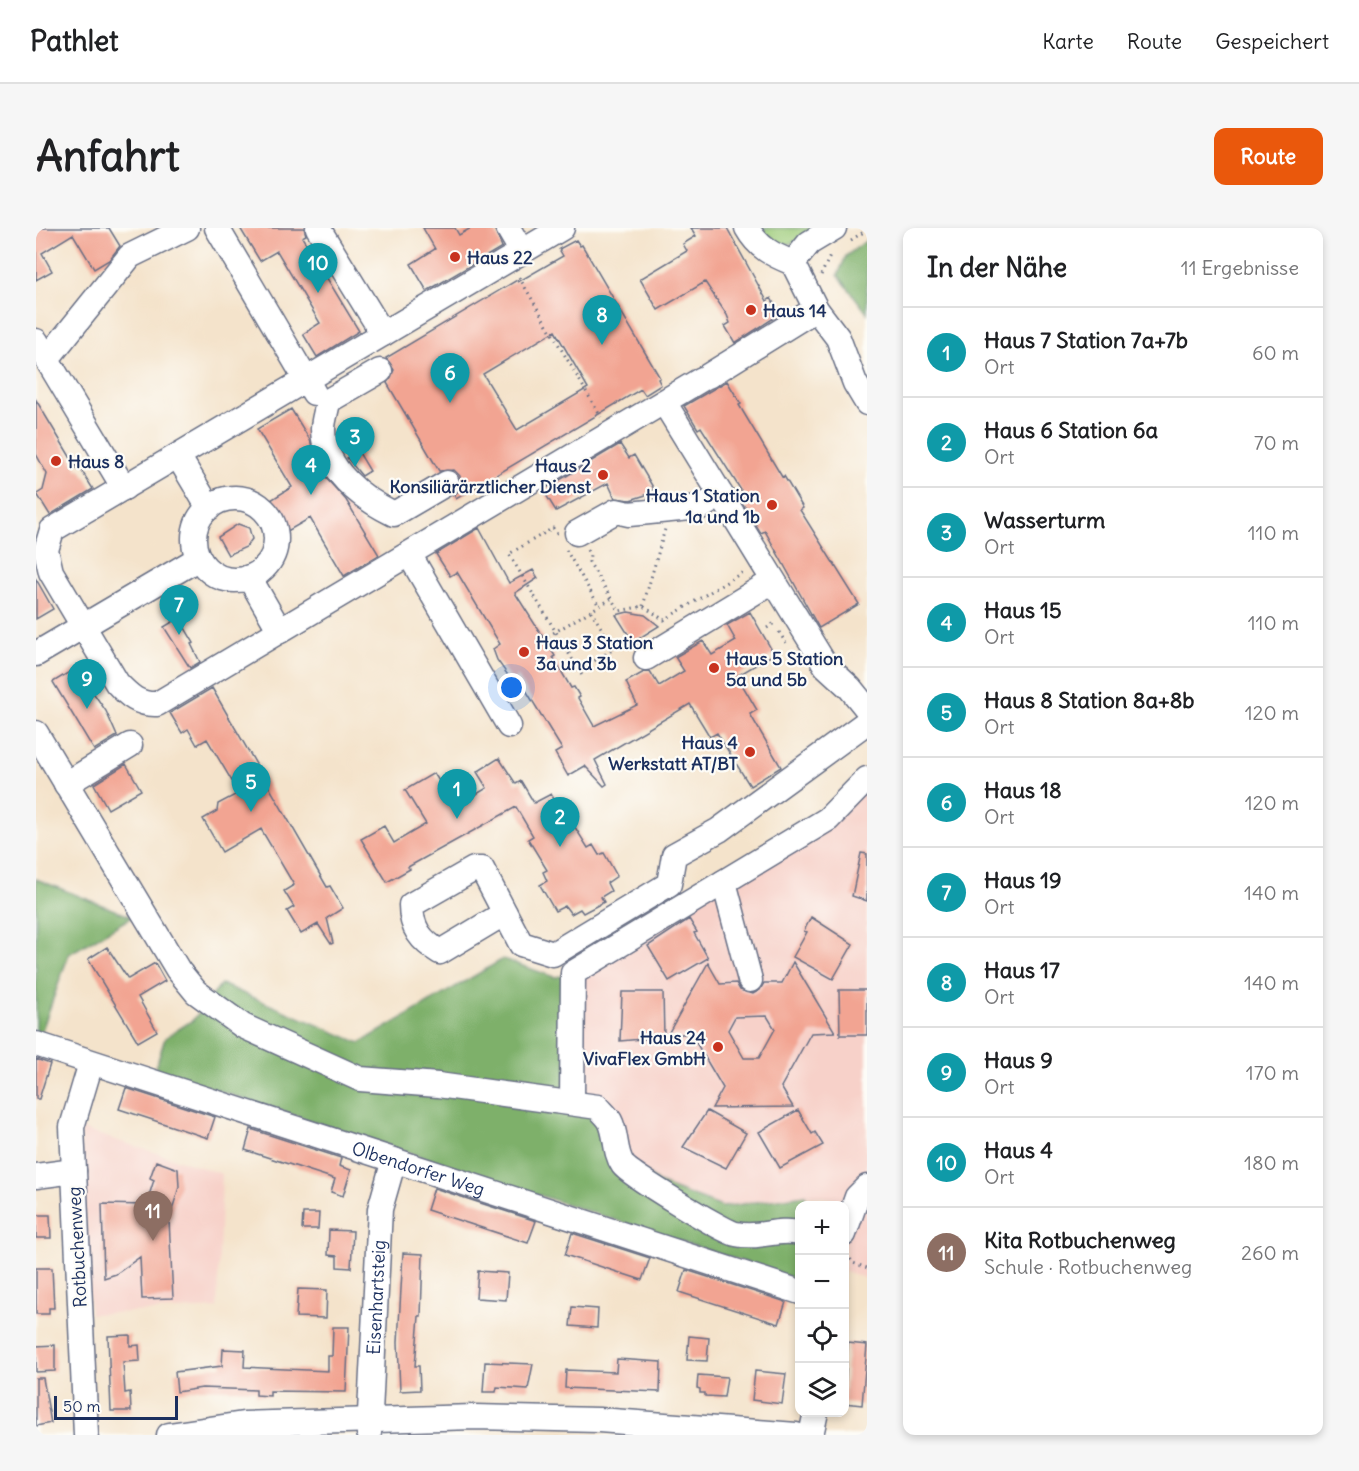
<!DOCTYPE html>
<html lang="de">
<head>
<meta charset="utf-8">
<style>
	:root { --surface:#fff; --page:#f6f6f6; --text:#202124; --muted:#757577; --line:#e0e0e0; --accent:#ea580c }
	body { margin:0; font-family:Delius,sans-serif; background:var(--page); color:var(--text) }
	.controls { position:absolute; right:18px; bottom:18px; display:grid; overflow:hidden; border-radius:12px; box-shadow:0 3px 9px #0003 }
	.controls button { width:54px; height:54px; display:grid; place-items:center; padding:0; border:0; border-bottom:2px solid var(--line); background:var(--surface); color:var(--text); font:30px sans-serif }
	.scale { position:absolute; left:18px; bottom:15px; width:124px; box-sizing:border-box; padding-left:6px; border:3px solid #1b2f5e; border-top:0; font-size:16px; line-height:21px; white-space:nowrap; color:#1b2f5e; -webkit-text-stroke:4px #fdfcf7; paint-order:stroke }
	.you { position:absolute; left:476px; top:460px; width:21px; height:21px; margin:-15px; border:4px solid #fff; border-radius:50%; background:#1a73e8; box-shadow:0 0 0 9px #1a73e833 }
	.badge { display:grid; place-items:center; width:39px; height:39px; border-radius:50%; background:var(--accent); color:#fff; font-size:20px; font-weight:700 }
	.pin { position:absolute; translate:-50% -50px; filter:drop-shadow(0 2px 3px #0008) }
	.pin::after { content:''; position:absolute; top:32px; width:21px; height:18px; background:inherit; clip-path:polygon(0 0,100% 0,50% 100%) }
	.list { margin:0; padding:0; list-style:none }
	h2 { display:flex; justify-content:space-between; align-items:center; height:78px; margin:0; padding:0 24px; font-size:26px }
	h2 small { font-size:20px; font-weight:400; color:var(--muted) }
	.list li { display:grid; grid-template-columns:39px 1fr auto; gap:18px; align-items:center; box-sizing:border-box; height:90px; padding:0 24px; border-top:2px solid var(--line) }
	.list b { display:block; font-size:22px; white-space:nowrap }
	.list p { margin:0; font-size:20px; white-space:nowrap; color:var(--muted) }
	.list em { font-size:20px; font-style:normal; color:var(--muted) }
	.icon { flex:none; width:33px; height:33px; fill:none; stroke:currentColor; stroke-width:2; stroke-linecap:round; stroke-linejoin:round }
	.map { position:relative; flex:none; width:831px; height:1207px; overflow:hidden; border-radius:12px }
	header { display:flex; align-items:center; gap:36px; box-sizing:border-box; height:84px; padding:0 30px; background:var(--surface); border-bottom:2px solid var(--line) }
	header strong { font-size:28px }
	nav { display:flex; gap:33px; margin-inline-start:auto; font-size:21px }
	.intro { display:flex; align-items:center; justify-content:space-between; box-sizing:border-box; height:144px; padding:0 36px }
	h1 { margin:0; font-size:42px }
	.button { padding:15px 27px; border-radius:12px; background:var(--accent); color:#fff; font-size:21px; font-weight:700 }
	main { display:flex; gap:36px; padding:0 36px }
	aside { flex:1; background:var(--surface); border-radius:12px; box-shadow:0 3px 9px #0003 }
	.map>svg:first-child { display:block }
	.built { fill:#f7d1c9 }
	.green { fill:#9ecc7a; stroke:#5c7e6c; stroke-width:1.5 }
	.forest { fill:#7eb06a; stroke:#4c7064; stroke-width:1.5 }
	.building { fill:#f2a492; fill-rule:evenodd }
	.lines { fill:none; stroke-linecap:round; stroke-linejoin:round }
	.minor-casing { stroke:#676e84; stroke-width:27 }
	.path { stroke:#676e84; stroke-width:3; stroke-dasharray:1.5 4.5; stroke-linecap:butt }
	.minor { stroke:#fff; stroke-width:24 }
	.poi-dot { fill:#c8321e; stroke:#fdfcf7; stroke-width:2 }
	.labels { text-anchor:middle; dominant-baseline:central; stroke-width:4.5; stroke-linejoin:round; paint-order:stroke }
	.poi-label { font-size:18px; font-weight:bold; fill:#1b2f5e; stroke:#fdfcf7; text-anchor:start }
	.street-label { font-size:18px; fill:#1b2f5e; stroke:#fdfcf7 }
</style>
</head>
<body>
<header>
<strong>Pathlet</strong>
<nav><a>Karte</a><a>Route</a><a>Gespeichert</a></nav>
</header>
<div class="intro"><h1>Anfahrt</h1><a class="button">Route</a></div>
<main>
<div class="map">
<svg width="831" height="1207" viewBox="0 0 831 1207">
	<rect width="100%" height="100%" fill="#fdfcf7"/>
	<filter id="ink" filterUnits="userSpaceOnUse"><feTurbulence type="fractalNoise" baseFrequency=".0167" numOctaves="2"/><feDisplacementMap in="SourceGraphic" scale="12" xChannelSelector="R" yChannelSelector="G"/><feConvolveMatrix kernelMatrix="1 2 1 2 8 2 1 2 1" color-interpolation-filters="sRGB"/></filter>
	<filter id="wash" filterUnits="userSpaceOnUse"><feTurbulence type="fractalNoise" baseFrequency=".008" numOctaves="4" result="noise"/><feDisplacementMap in="SourceGraphic" scale="24" xChannelSelector="R" yChannelSelector="G"/><feGaussianBlur stdDeviation="1.35" result="paint"/><feColorMatrix in="noise" values="0 0 0 0 0 0 0 0 0 0 0 0 0 0 0 0 0 1.4 0 .05"/><feComposite in="paint" operator="in"/></filter>
	<g filter="url(#wash)">
		<rect width="100%" height="100%" fill="#f4e3cb"/>
		<!-- built -->
		<path class="built" d="M831 559V1051L809 1043V998L813 973 769 967 686 979 625 956 591 930 543 858 541 747Z
			M45 901 186 946 181 1080 54 1086Z"/>
		<!-- green -->
		<path class="green" d="M725 0H785C761 14 746 28 725 0Z"/>
		<!-- forest -->
		<path class="forest" d="M831 12V85L802 47 810 28Z
			M0 651 96 689 33 726 5 805 0 803Z
			M467 731 518 749 541 746 543 858 582 894 591 930 625 956 686 979 769 967 772 977 764 978 763 1052 119 842 129 810 157 792 185 756 324 815Z"/>
		<g id="blocks">
			<!-- building -->
			<path class="building" d="M0 0H73L84 18 73 32 58 41 37 6 6 25 16 43 0 52Z
				M204 0H268L270 7 266 9 323 103 281 129 267 106 284 95 241 23 224 33Z
				M387 0H419L423 7 435 0H458L466 19 391 63 375 36 399 21Z
				M655 0H691L731 73 735 70 744 86 699 115 689 98 694 95 691 87 669 54 622 82 604 51 651 23 647 16 660 8Z
				M540 12 544 18 546 17 624 150 622 151 625 157 609 167 605 161 420 271 418 267 424 262V248L418 242 403 243 351 155 358 142 350 130 481 52 482 54 527 28 523 21ZM519 103 552 160 481 202 447 146Z
				M691 153 705 176 703 177 746 249 748 248 767 280 764 282 823 376 783 400 729 303 725 305 705 273 710 270 665 199 662 201 648 178Z
				M0 172 42 242 44 240 57 261 14 287 1 266 7 262 11 246 0 226Z
				M255 181 274 212 281 234 289 249 310 272 343 327 308 348 274 290 248 305 230 275 256 259 221 201Z
				M584 216 593 230 598 227 618 261 612 264 613 266 594 272 579 270 572 255 520 283 507 262Z
				M322 223 334 243 326 248 311 230Z
				M202 296 213 300 216 311 210 319 192 327 182 309Z
				M443 300 473 355 497 342 502 350 479 365 519 428 517 429 535 460 538 459 544 469 542 470 558 498 601 477 590 454 608 444 614 443 623 458 648 443 639 429 667 413 676 427 700 413 691 397 714 384 738 426 701 448 721 482 714 486 745 539 714 558 681 505 674 509 654 476 559 532 571 556 568 558 549 538 532 548 519 525 526 521 513 500 482 449 476 453 461 432 457 421 464 416 421 344 414 348 400 326Z
				M0 351 17 381 0 391Z
				M592 384 609 387 623 398 597 414 580 387Z
				M143 390 158 415 155 416 164 434 154 440 128 399Z
				M40 440 70 483 81 508 58 522 17 454Z
				M176 460 291 659 294 658 307 680 291 690 297 715 295 716 282 696 265 706 251 683 258 679 248 663 258 657 225 601 186 624 167 591 181 583 182 576 203 565 171 511 161 517 152 501 146 505 134 485Z
				M463 530 480 556 485 553 498 575 515 566 534 598 537 596 552 620 557 617 563 627 568 625 581 648 571 655 575 663 565 669 568 674 547 685 544 681 535 686 529 678 519 683 504 657 511 653 507 644 511 642 492 611 497 608 480 579 372 639 374 641 351 654 325 611 348 598 358 615 390 596 369 562 398 545 419 579 451 560 441 544Z
				M90 536 105 562 72 581 58 556Z
				M825 625 831 626V673L816 668Z
				M775 689 817 716 797 751 757 729 771 704 768 703Z
				M653 691 661 704 658 705 672 730 633 753 612 718Z
				M71 719 92 751 119 735 129 753 102 769 121 803 102 814 52 731Z
				M757 734 799 804 775 805 745 859 757 879 676 880 687 860 668 828 655 806H632L672 735 684 756 700 755 704 762 717 766 724 762 728 755H746ZM731 788 739 801 723 830H708L692 802 699 789Z
				M803 762H831V807H804Z
				M586 764H627L628 809 584 813Z
				M0 831 14 836 3 871H0Z
				M90 860 179 889 172 910 83 881Z
				M762 882 776 906 779 904 787 917 744 940 723 904Z
				M671 883 710 905 690 940 647 919Z
				M215 901 305 930 303 938 315 942 307 968 295 964 299 951 209 922Z
				M120 933 142 941 143 959 133 992 137 1070 106 1071 104 1029 80 1046 68 1050 66 976 110 977 118 952 114 950Z
				M398 960 500 993 492 1015 391 982Z
				M267 985H283L282 1001H266Z
				M0 987H14L15 1010H0Z
				M293 1002 317 1003 315 1040 301 1039V1028L292 1027Z
				M536 1005 614 1030 606 1052 529 1027Z
				M367 1025 387 1026 385 1088H383L379 1138H383L384 1162 364 1163 362 1114Z
				M0 1040H16L18 1080H13V1086H0Z
				M650 1042 750 1074 743 1096 643 1064Z
				M442 1043 472 1045 470 1072 440 1070Z
				M262 1061 291 1062 290 1090 260 1089Z
				M536 1079 562 1081 561 1100 534 1098Z
				M297 1099H313L310 1164 234 1163V1168L220 1167V1162L166 1160 141 1164 139 1144 186 1138 187 1121 209 1122 208 1139 292 1143V1128H296Z
				M94 1107V1118L103 1117 104 1133 87 1134 89 1165 94 1164 95 1183H75L72 1108Z
				M653 1108 673 1110 671 1133 651 1132Z
				M812 1115 831 1117 826 1177 808 1175Z
				M19 1117V1143L0 1144V1118Z
				M581 1131 625 1134 624 1164 529 1160 530 1142 580 1144Z
				M449 1134 497 1136 492 1161 461 1159 460 1164H447Z
				M719 1143 750 1146 746 1176 716 1172Z
				M662 1147 691 1149 688 1169 669 1168V1165H664V1161L661 1160Z
				M0 1150H7L15 1195 0 1198Z"/>
		</g>
	</g>
	<g filter="url(#ink)">
		<use href="#blocks" fill-opacity="0" stroke="#676e84" stroke-width="1.5"/>
		<g class="lines">
			<!-- minor casing -->
			<g class="minor-casing">
				<g id="minor">
					<path d="M181 0 278 165"/>
					<path d="M282 0 347 106"/>
					<path d="M472 0 486 24"/>
					<path d="M526 0 16 302 10 322 15 344 81 455C93 468 103 477 121 476L666 151"/>
					<path d="M757 35 773 15 798 0"/>
					<path d="M780 81 802 110 819 155 831 175"/>
					<path d="M0 113 88 260"/>
					<path d="M11 131 94 28 151 0"/>
					<path d="M344 143 292 173C291 182 287 192 287 201 288 242 325 270 358 286L411 255"/>
					<path d="M672 148 780 81 757 35C737 27 722 20 711 0"/>
					<path d="M628 174 790 438 814 460 831 481"/>
					<path d="M142 228 173 280"/>
					<circle cx="199" cy="311" r="41"/>
					<path d="M541 305 580 283 593 286 665 279 685 267"/>
					<path d="M373 326 473 498"/>
					<path d="M213 349 244 403"/>
					<path d="M0 426 163 330"/>
					<path d="M610 430 737 353"/>
					<path d="M0 505 142 742 160 764 207 798 324 851 402 857 562 879C565 883 571 888 574 893 581 906 578 924 587 937 594 947 688 1004 700 1006 724 1011 738 1000 764 1005"/>
					<path d="M30 556 94 517"/>
					<path d="M688 654 714 752"/>
					<path d="M469 685 404 724C385 713 375 700 375 677L438 641H446L485 716 517 726 633 656 638 627 683 602 831 494"/>
					<path id="s1" d="M0 816 764 1064"/>
					<path d="M536 874 537 745 792 591 831 551"/>
					<path d="M0 948 38 943"/>
					<path d="M808 1006 821 969 831 959"/>
					<path id="s2" d="M333 1205 344 981 358 932"/>
					<path d="M50 1207 36 899 55 835"/>
					<path d="M133 1207 207 1196 438 1189 563 1192 760 1207"/>
					<path d="M775 1207 780 1184"/>
				</g>
			</g>
			<!-- path -->
			<path class="path" d="M815 12 831 2
				M785 47 795 26
				M483 49 565 189
				M521 306 517 300 473 326 547 449
				M530 322 563 378
				M551 322 554 327 553 334 583 383 607 378 628 392 707 344
				M607 378 629 301
				M731 400 740 394
				M743 404 750 415
				M512 408 575 371
				M543 442 578 421 555 383
				M811 1026 817 1035 831 1040"/>
			<!-- minor -->
			<use href="#minor" class="minor"/>
		</g>
	</g>
	<!-- markers -->
	<g class="poi-dot">
		<circle cx="419" cy="29" r="6"/>
		<circle cx="715" cy="82" r="6"/>
		<circle cx="20" cy="233" r="6"/>
		<circle cx="567" cy="247" r="6"/>
		<circle cx="736" cy="277" r="6"/>
		<circle cx="488" cy="424" r="6"/>
		<circle cx="678" cy="440" r="6"/>
		<circle cx="714" cy="524" r="6"/>
		<circle cx="682" cy="819" r="6"/>
	</g>
	<g class="labels">
		<!-- poi labels -->
		<g class="poi-label">
			<text x="431" y="29">Haus 22</text>
			<text x="727" y="82">Haus 14</text>
			<text x="32" y="233">Haus 8</text>
			<text x="555" y="237" text-anchor="end">Haus 2<tspan x="555" dy="21">Konsiliärärztlicher Dienst</tspan></text>
			<text x="724" y="267" text-anchor="end">Haus 1 Station<tspan x="724" dy="21">1a und 1b</tspan></text>
			<text x="500" y="414">Haus 3 Station<tspan x="500" dy="21">3a und 3b</tspan></text>
			<text x="690" y="430">Haus 5 Station<tspan x="690" dy="21">5a und 5b</tspan></text>
			<text x="702" y="514" text-anchor="end">Haus 4<tspan x="702" dy="21">Werkstatt AT/BT</tspan></text>
			<text x="670" y="809" text-anchor="end">Haus 24<tspan x="670" dy="21">VivaFlex GmbH</tspan></text>
		</g>
		<!-- street labels -->
		<g class="street-label">
			<text stroke="none"><textPath href="#s1" startOffset="402">Olbendorfer Weg</textPath></text>
			<text transform="translate(41 1019) rotate(-93)">Rotbuchenweg</text>
			<text stroke="none"><textPath href="#s2" startOffset="136">Eisenhartsteig</textPath></text>
		</g>
	</g>
</svg>
<div class="controls">
<button>+</button>
<button>−</button>
<button><svg class="icon" aria-label="locate" viewBox="0 0 24 24"><circle cx="12" cy="12" r="6"/><path d="M12 2v4M12 18v4M2 12h4M18 12h4"/></svg></button>
<button><svg class="icon" aria-label="layers" viewBox="0 0 24 24"><path d="M12 4l9 5-9 5-9-5zM3 14l9 5 9-5"/></svg></button>
</div>
<div class="scale">50 m</div>
<div class="you"></div>
<div class="pin badge" style="left:421px;top:591px;background:#0f9aa8">1</div>
<div class="pin badge" style="left:524px;top:619px;background:#0f9aa8">2</div>
<div class="pin badge" style="left:319px;top:239px;background:#0f9aa8">3</div>
<div class="pin badge" style="left:275px;top:267px;background:#0f9aa8">4</div>
<div class="pin badge" style="left:215px;top:584px;background:#0f9aa8">5</div>
<div class="pin badge" style="left:414px;top:175px;background:#0f9aa8">6</div>
<div class="pin badge" style="left:143px;top:407px;background:#0f9aa8">7</div>
<div class="pin badge" style="left:566px;top:117px;background:#0f9aa8">8</div>
<div class="pin badge" style="left:51px;top:481px;background:#0f9aa8">9</div>
<div class="pin badge" style="left:282px;top:65px;background:#0f9aa8">10</div>
<div class="pin badge" style="left:117px;top:1013px;background:#8d6e63">11</div>
</div>
<aside>
<h2>In der Nähe<small>11 Ergebnisse</small></h2>
<ul class="list">
<li><span class="badge" style="background:#0f9aa8">1</span><div><b>Haus 7 Station 7a+7b</b><p>Ort</p></div><em>60 m</em></li>
<li><span class="badge" style="background:#0f9aa8">2</span><div><b>Haus 6 Station 6a</b><p>Ort</p></div><em>70 m</em></li>
<li><span class="badge" style="background:#0f9aa8">3</span><div><b>Wasserturm</b><p>Ort</p></div><em>110 m</em></li>
<li><span class="badge" style="background:#0f9aa8">4</span><div><b>Haus 15</b><p>Ort</p></div><em>110 m</em></li>
<li><span class="badge" style="background:#0f9aa8">5</span><div><b>Haus 8 Station 8a+8b</b><p>Ort</p></div><em>120 m</em></li>
<li><span class="badge" style="background:#0f9aa8">6</span><div><b>Haus 18</b><p>Ort</p></div><em>120 m</em></li>
<li><span class="badge" style="background:#0f9aa8">7</span><div><b>Haus 19</b><p>Ort</p></div><em>140 m</em></li>
<li><span class="badge" style="background:#0f9aa8">8</span><div><b>Haus 17</b><p>Ort</p></div><em>140 m</em></li>
<li><span class="badge" style="background:#0f9aa8">9</span><div><b>Haus 9</b><p>Ort</p></div><em>170 m</em></li>
<li><span class="badge" style="background:#0f9aa8">10</span><div><b>Haus 4</b><p>Ort</p></div><em>180 m</em></li>
<li><span class="badge" style="background:#8d6e63">11</span><div><b>Kita Rotbuchenweg</b><p>Schule · Rotbuchenweg</p></div><em>260 m</em></li>
</ul>
</aside>
</main>
</body>
</html>
